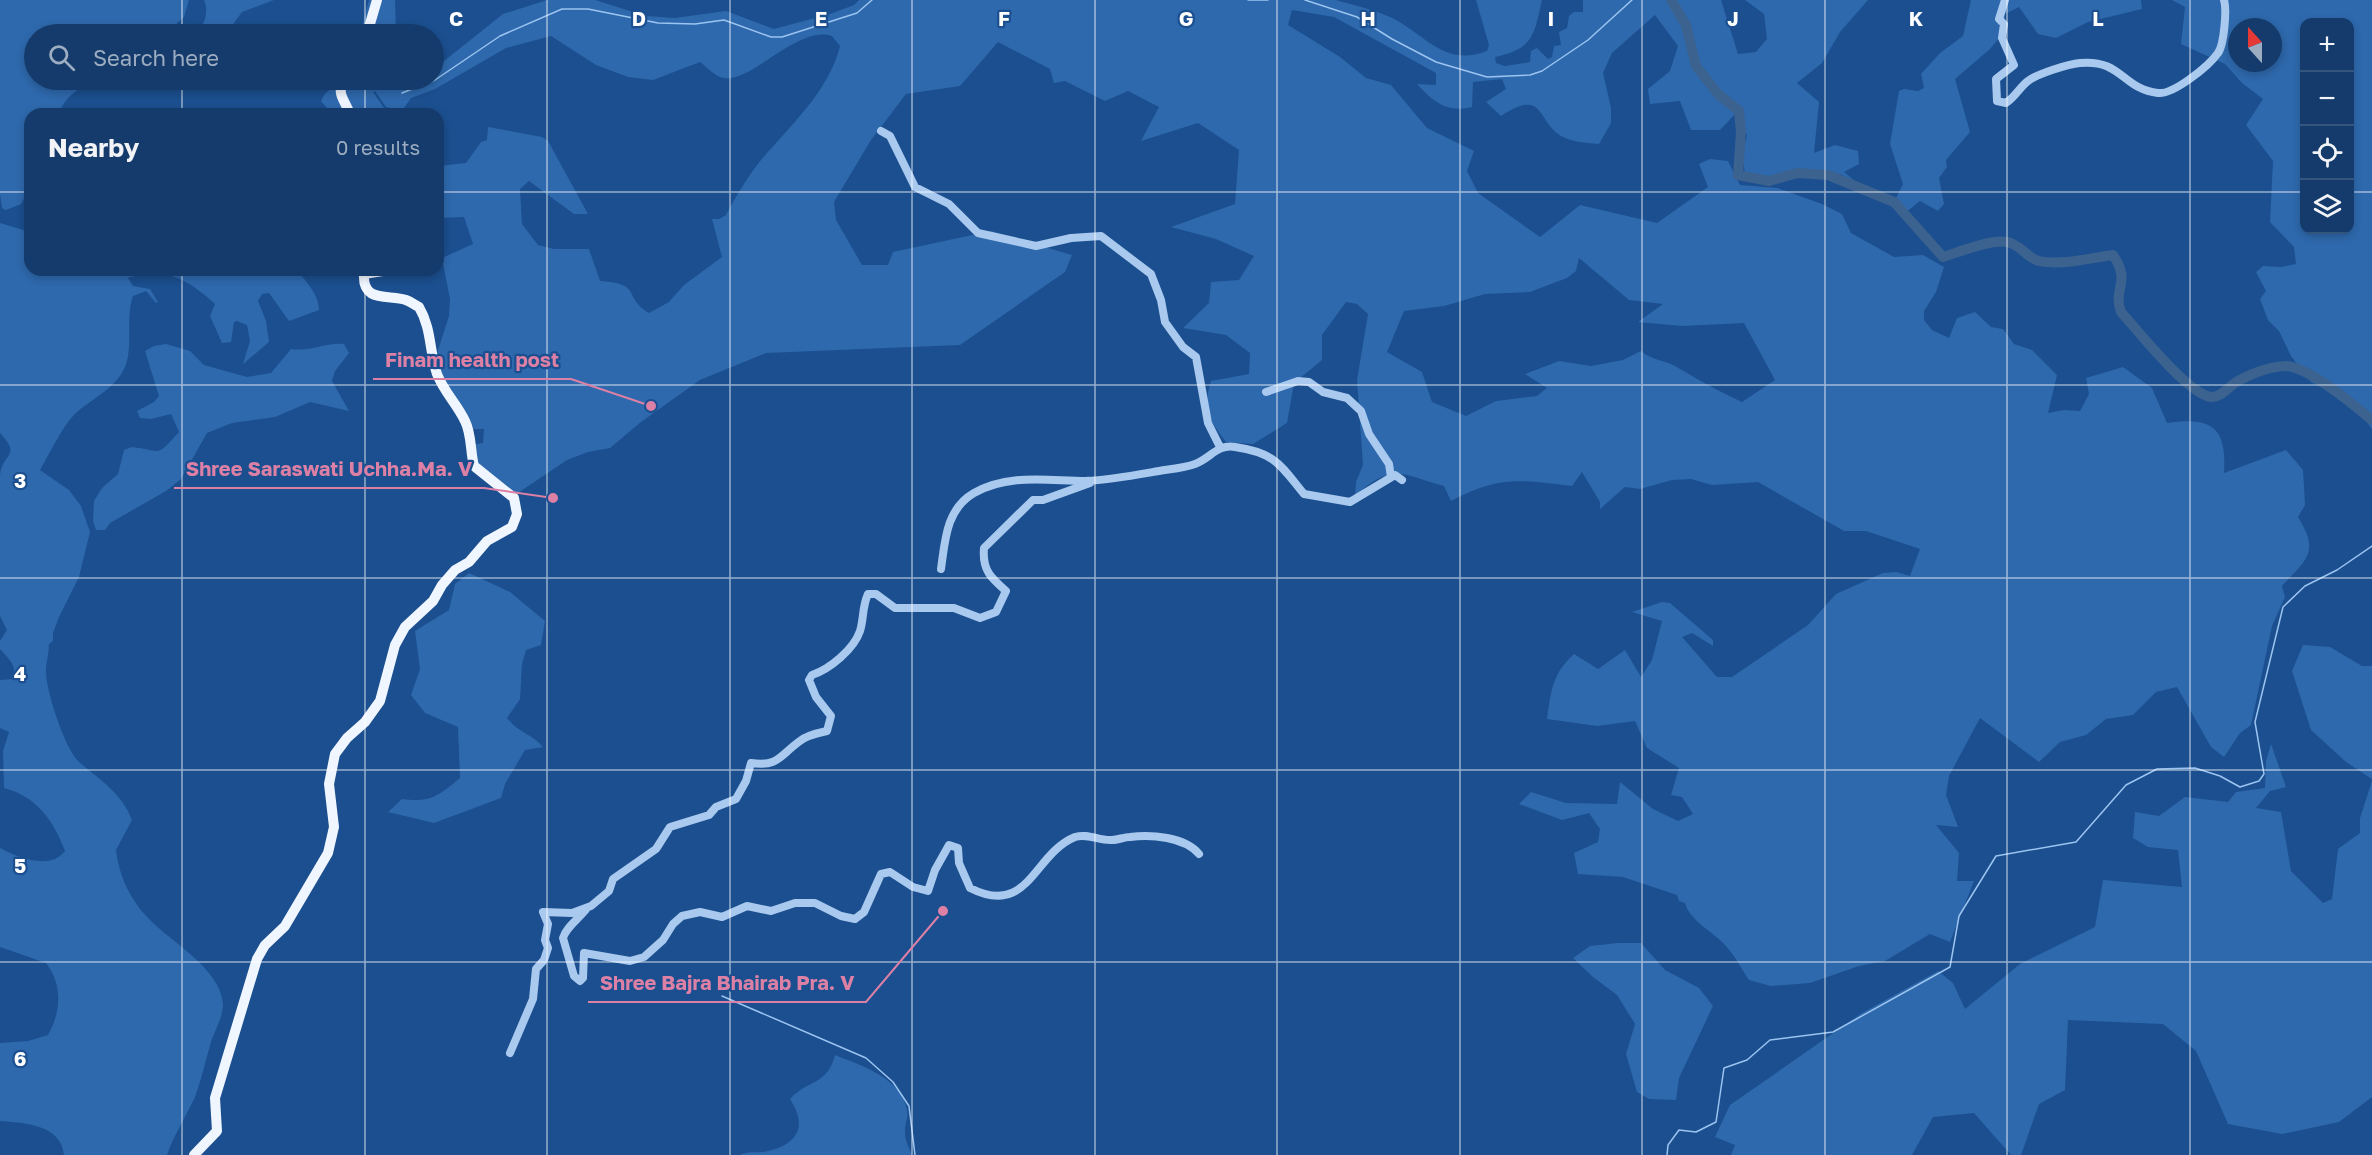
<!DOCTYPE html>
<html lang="en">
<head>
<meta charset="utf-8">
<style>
	:root { --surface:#143b6b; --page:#1d4271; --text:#f1f3f6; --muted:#9dadc1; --line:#33557e }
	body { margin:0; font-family:"Golos Text",sans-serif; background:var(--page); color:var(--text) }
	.controls { position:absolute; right:18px; top:18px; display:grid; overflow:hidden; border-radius:12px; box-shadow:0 3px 9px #0003 }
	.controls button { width:54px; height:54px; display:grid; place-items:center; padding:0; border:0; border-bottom:2px solid var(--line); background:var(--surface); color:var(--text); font:30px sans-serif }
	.compass { position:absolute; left:2228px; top:18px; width:54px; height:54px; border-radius:50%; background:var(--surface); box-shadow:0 3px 9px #0003; rotate:339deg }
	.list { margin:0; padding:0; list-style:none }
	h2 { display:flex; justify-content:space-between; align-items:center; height:78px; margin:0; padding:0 24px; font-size:26px }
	h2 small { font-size:20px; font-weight:400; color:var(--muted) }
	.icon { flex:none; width:33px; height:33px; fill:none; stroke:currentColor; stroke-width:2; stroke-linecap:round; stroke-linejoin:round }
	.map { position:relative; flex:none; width:2372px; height:1155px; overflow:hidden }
	.search { position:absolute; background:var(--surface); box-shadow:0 3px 9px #0003; left:24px; top:24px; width:420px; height:66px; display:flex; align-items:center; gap:15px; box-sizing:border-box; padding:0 21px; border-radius:33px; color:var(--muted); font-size:22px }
	.panel { position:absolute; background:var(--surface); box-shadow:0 3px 9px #0003; left:24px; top:108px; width:420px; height:168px; border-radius:18px }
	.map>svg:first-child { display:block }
	.green { fill:#2e69ad; fill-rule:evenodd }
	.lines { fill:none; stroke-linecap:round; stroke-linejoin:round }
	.stream { stroke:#9cc4f0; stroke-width:1.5 }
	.river { stroke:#3c6290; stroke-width:10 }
	.minor { stroke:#a9c9ee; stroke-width:8 }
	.major { stroke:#f0f6ff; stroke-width:10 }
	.grid { fill:none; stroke:#fff; stroke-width:1.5; stroke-opacity:0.55 }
	.grid-label { font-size:20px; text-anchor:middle; font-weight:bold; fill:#fff; stroke:#1b4f8f; stroke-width:4.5; stroke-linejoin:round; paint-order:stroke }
	.leader { fill:none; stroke:#dd80a5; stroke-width:2 }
	.callout-dot { fill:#dd80a5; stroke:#1b4f8f; stroke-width:2 }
	.callout-label { font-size:20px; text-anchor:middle; font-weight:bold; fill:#dd80a5; stroke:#1b4f8f; stroke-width:4.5; stroke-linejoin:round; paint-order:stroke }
</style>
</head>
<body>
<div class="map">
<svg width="2372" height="1155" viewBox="0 0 2372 1155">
	<rect width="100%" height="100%" fill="#1b4f8f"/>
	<!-- green -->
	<path class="green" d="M0 0H189L184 17 165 34H34V80H95C80 87 64 97 59 114H30V187L21 204 6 210 2 208 0 194Z
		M204 0H274L242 12 226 34H196C205 24 209 12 204 0Z
		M369 0H395L396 34H360Z
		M547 0H595L646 16 675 18 726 11 774 29 830 14 854 5 859 0H1336C1354 5 1374 10 1390 17 1425 33 1443 68 1487 51L1489 45 1476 0H1542C1534 36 1533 49 1495 57L1496 63 1505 66 1530 62 1531 51 1537 48 1548 59 1552 57 1554 46 1561 45 1559 32 1567 28 1569 16 1574 12H1583V0H1721L1738 54 1756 52 1767 39 1764 14 1745 0H1868L1840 32 1822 63 1797 83 1819 102 1814 153 1835 145 1858 151 1859 164 1844 172 1855 181 1840 174 1797 172 1769 180 1745 173 1742 155 1747 136 1739 110 1720 130H1691L1680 101 1650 104 1648 89 1670 71 1678 46 1655 15 1612 53 1603 73 1611 108V123L1599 144C1587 143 1572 142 1561 136 1535 119 1545 88 1501 116L1486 102 1506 89 1502 79 1473 82 1472 107C1447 113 1433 102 1417 84L1436 85V73L1334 17 1292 10 1288 25 1340 57 1366 78 1391 85 1427 128 1474 151 1467 171 1478 193 1540 237 1580 205 1657 223 1708 187 1699 164 1710 159 1728 161 1740 185 1777 188 1822 204 1842 214 1851 233 1894 257 1923 255 1944 267 1936 292 1924 311V320L1932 330 1949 338 1957 318 1975 312 1991 327 2003 329 2014 344 2032 350 2057 375 2048 413 2064 410 2080 411 2089 394 2086 378 2123 367 2152 388 2167 423C2211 417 2227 426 2224 473L2286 450 2303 470 2305 505 2298 517C2320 552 2307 559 2282 586L2285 597 2272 626 2251 725 2240 733 2224 757 2211 747 2177 687 2156 692 2133 715 2106 719 2086 735 2060 742 2039 762 1980 718 1949 776 1946 795 1958 827 1936 825 1959 853 1957 881H1974L1950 942 1930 934 1885 961 1859 966 1810 983 1771 986 1749 980C1741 968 1734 954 1724 944 1712 931 1690 921 1685 903L1679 901 1677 895 1623 877 1578 874 1574 853 1598 842 1600 829 1589 813 1562 820 1519 804 1531 792 1566 803 1617 804 1620 782 1653 809 1678 821 1693 814 1682 797 1671 795 1679 768 1647 748 1635 721 1597 726 1547 719C1551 691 1552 674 1574 654L1598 669 1625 650 1641 677 1652 660 1662 621 1632 612 1662 602 1670 603 1713 640V646L1692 633 1682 637 1717 677H1732L1808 625 1836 594 1883 573 1896 572 1910 576 1920 549 1866 531H1844L1758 482 1712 485 1691 479 1672 480 1640 489 1625 487 1600 509V502L1582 472 1572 486C1520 480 1500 475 1451 501L1444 486C1400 474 1393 462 1355 496L1356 482 1363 465 1357 380 1368 314 1357 304 1346 302 1322 335V360L1294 383 1287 423 1253 444 1226 442C1209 420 1202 409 1211 381L1249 374 1250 353 1226 335 1183 328 1209 303 1211 282 1239 280 1254 256 1216 239 1171 227 1235 204 1239 150 1198 123 1141 141 1159 107 1128 91 1105 101 1065 81 1054 83 1050 69 998 42 960 86 906 94 871 140 834 202 836 220 862 265H888L893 252 991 231 1072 255 1065 272 960 345 766 353 700 380 641 422 610 448 588 452 567 460 512 497 481 470 469 445 483 443 484 429H471L433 366 449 316 450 299 442 258 473 244 464 217 438 218V166L466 163 481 142 487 140 488 127 542 137 548 141 588 214H574L529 181 520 189 522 224 538 245 554 249H589L600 281C644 284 622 297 649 313L669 302 684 285 722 257 712 219H719L726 215C736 196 748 176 761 160 790 126 829 91 840 46L832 36C798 25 751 83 724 78 715 77 707 67 700 62L653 80 628 77 596 65 551 36 506 48 435 89 411 98 402 111 386 107 375 91 373 92 384 108 372 109 373 114H332L321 101 324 95 339 80H390L394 88 416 80H434V69L503 14ZM1579 258 1629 300 1663 304 1638 322 1682 326 1744 323 1775 380 1742 402C1718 391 1697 379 1675 366 1664 360 1651 360 1641 351L1623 360 1591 366 1559 361 1525 374 1547 388 1537 396 1496 401 1466 416 1432 402 1422 372 1387 352 1404 311 1444 306 1485 294 1530 292 1567 278 1576 271Z
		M1971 0H2141L2142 9 2088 22 2056 38 2038 34 2019 7 2005 14V31L1990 49 1955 79 1970 132 1946 160 1947 167 1939 178 1944 204 1938 211 1920 201 1905 213 1899 202 1895 200 1903 184 1890 144 1899 91 1904 89 1918 91 1924 88 1921 74 1940 53 1963 36Z
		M2172 0H2372V429L2362 416 2335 394 2311 382 2291 356 2279 331 2268 320 2260 299 2266 291 2256 272 2263 266 2281 267 2296 264 2294 247 2270 222 2273 161 2246 125 2263 99 2242 83 2225 64 2181 44 2185 7ZM2304 22H2350V230H2304ZM2237 27H2273V63H2237Z
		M0 223 30 232V270H297C306 282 319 294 319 310L289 321 269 293 262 294 258 301 266 321 269 342 243 364 250 341 247 325 237 321 234 322 231 342 222 343 210 316 215 304C189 280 164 265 128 278L133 286 150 289 158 302 156 303 146 291 133 296C125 318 134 350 124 369 113 391 90 399 74 415 62 427 49 455 40 470L69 490 81 506 90 532 79 577 59 617 53 633V641L49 644C49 654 46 662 46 672 46 691 65 749 79 762 100 780 122 793 132 820L116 850C119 876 130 900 149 919 171 942 221 969 223 1004 223 1017 216 1028 212 1039 206 1058 202 1078 195 1097 186 1117 174 1134 167 1155H64C61 1124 24 1123 0 1121V1043L28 1041 48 1035C61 1012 63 985 46 963L0 947V848C17 857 50 871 65 851 54 821 36 796 4 788L3 751 9 732 0 728V680L13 679C18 666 8 658 0 649V641L7 630 0 616C0 569 0 523 0 477 1 452 23 458 0 433Z
		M166 344 190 351 204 365 247 377 271 373 291 349C312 352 325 342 344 344L349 353 335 371 332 381 349 411 310 402 275 417 232 423 207 433 181 479 166 491 110 523 105 530H96L93 521 94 501 102 488 118 474 124 450 132 447C164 451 155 458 179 432L171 414 151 419 140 418 137 411 154 402 159 396 145 351 154 346Z
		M469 573 510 592 545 621 541 645 526 650 522 664 520 699 507 718C517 732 532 734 543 747L525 750 505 784 501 798 434 823 388 812 402 799C431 803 438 796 460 778L458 727 425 713 411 695 420 669 415 631 449 610 455 584Z
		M2303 645 2330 647 2362 666H2372V779L2346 762 2311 730 2292 671Z
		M2271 744 2286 787 2270 791 2256 808 2281 812 2291 871 2323 903 2332 899 2338 849 2360 833V818L2372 781V1097L2339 1122 2282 1134 2228 1124 2196 1051 2163 1024 2068 1020 2065 1090 2039 1104 2021 1155H2011L1974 1113 1933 1117 1912 1155H1731L1735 1145 1715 1137 1730 1105 1862 1013 1938 971 1953 983 1965 1009 2020 964 2095 927 2103 880 2182 887 2178 850 2148 847 2133 838 2135 812 2159 816 2185 797 2228 802 2236 792 2265 788 2266 761Z
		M1618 943H1641L1665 970 1699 988 1713 1006 1679 1078 1676 1100 1649 1099 1637 1092 1626 1054 1635 1024 1617 995 1593 977 1573 958 1590 946Z
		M835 1055C860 1065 902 1078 907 1110 909 1117 904 1125 905 1133 905 1140 909 1148 912 1155H740C749 1151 754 1153 763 1152 796 1146 809 1128 790 1099 808 1079 827 1086 835 1055Z"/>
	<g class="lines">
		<!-- stream -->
		<path class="stream" d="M1248 0H1268
			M1305 0 1357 17 1392 39 1436 62 1487 77 1530 75 1542 71 1588 40 1632 0
			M402 93 435 80 500 36 562 9H588L658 23 695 24 724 20 771 37H782L857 13 872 0
			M722 996 866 1058 893 1082 909 1106 915 1155
			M1667 1155 1668 1145 1679 1130 1696 1132 1716 1122 1724 1068 1747 1060 1770 1040 1833 1032 1950 967 1959 916 1996 856 2076 842 2126 785 2157 769 2195 768 2220 776 2240 787 2259 781 2264 774 2255 722 2283 607 2305 586 2337 570 2372 546"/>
		<!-- river -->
		<path class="river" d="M1671 0 1686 25 1696 66 1718 94 1739 111 1741 132 1738 175 1769 181 1797 173 1828 175 1894 202 1943 257C1959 252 1991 239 2007 242 2020 244 2027 258 2039 261 2061 266 2090 258 2113 255 2132 283 2112 288 2121 312 2137 330 2188 394 2211 397 2221 398 2230 385 2238 381 2253 373 2270 366 2287 366 2310 368 2354 405 2372 420"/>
		<!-- minor -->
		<path class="minor" d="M2005 0 1999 19 2004 24 2002 38 2014 65 1996 79 1997 101 2006 103C2015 97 2020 87 2028 81 2037 74 2068 64 2080 63 2122 59 2122 89 2158 93 2173 95 2209 66 2218 53 2224 45 2227 10 2224 0
			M881 131 890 136 915 187 949 204 978 233 1036 246 1071 238 1101 236 1151 274 1161 300 1165 322 1183 347 1196 357 1208 423 1220 447
			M1266 392 1298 381 1309 382 1323 392 1347 398 1361 411 1369 434 1389 464 1391 477
			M941 569C945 541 946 509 974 493 1009 473 1049 481 1086 481 1110 480 1136 475 1159 471 1171 469 1184 468 1195 464 1211 458 1217 444 1235 447 1276 453 1280 465 1304 494L1350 502 1395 475 1402 480
			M587 908C580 918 566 927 563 938L574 976 580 981 583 978 584 953 630 961 644 957 663 940 673 924 682 916 700 912 722 917 747 906 771 911 795 903H815L841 916 855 919 864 912 881 874 890 872 913 887 928 891 935 870 949 845 958 848 959 863 970 888C1029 918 1033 854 1075 837 1088 833 1099 841 1112 840 1118 840 1124 837 1130 837 1151 834 1185 837 1199 854
			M510 1053 533 999 536 969 544 960 548 948 545 940 548 924 543 912 572 913 591 906 609 891 613 879 656 849 670 827 709 815 716 807 736 799 746 781 751 763C779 767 780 755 800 741 807 735 818 733 827 731L831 716 816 697 809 680 812 675C830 669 854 649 860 631 864 618 862 607 868 594H876L895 608H954L980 618 996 612 1006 591C991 578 982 570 984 548L1033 500H1043L1090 483 1088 481"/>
		<!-- major -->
		<path class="major" d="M367 34 377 0
			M345 80C335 93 345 100 350 114
			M194 1155 217 1131 215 1098 257 959 265 945 285 926 328 853 334 827 329 784 335 754 347 738 365 722 380 701 395 645 405 627 433 601 442 585 455 570 469 562 487 541 512 527 517 514 514 498 474 466C470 451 472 435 465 421 457 404 444 392 437 374 429 351 432 329 419 307 415 305 411 302 406 300 390 294 362 304 364 274L389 270"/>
	</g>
	<!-- grid -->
	<path class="grid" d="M182 0V34M365 0V34M547 0V1155M730 0V1155M912 0V1155M1095 0V1155M1277 0V1155M1460 0V1155M1642 0V1155M1825 0V1155M2007 0V1155M2190 0V1155M182 80V114M365 80V114M0 192H30M438 192H2304M2350 192H2372M182 270V1155M365 270V1155M0 385H2372M0 578H2372M0 770H2372M0 962H2372"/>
	<g class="grid-label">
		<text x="456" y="26">C</text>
		<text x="639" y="26">D</text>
		<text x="821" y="26">E</text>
		<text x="1004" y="26">F</text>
		<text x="1186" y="26">G</text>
		<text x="1368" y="26">H</text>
		<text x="1551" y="26">I</text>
		<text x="1733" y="26">J</text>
		<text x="1916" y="26">K</text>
		<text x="2098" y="26">L</text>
		<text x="20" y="488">3</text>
		<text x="20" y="681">4</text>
		<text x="20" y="873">5</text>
		<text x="20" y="1066">6</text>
	</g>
	<!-- callouts -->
	<path class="leader" d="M651 406L571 379H373M553 498L484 488H174M943 911L866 1002H588"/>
	<g class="callout-dot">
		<circle cx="651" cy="406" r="6"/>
		<circle cx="553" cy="498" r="6"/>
		<circle cx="943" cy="911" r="6"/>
	</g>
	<g class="callout-label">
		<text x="472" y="367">Finam health post</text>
		<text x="329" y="476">Shree Saraswati Uchha.Ma. V</text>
		<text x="727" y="990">Shree Bajra Bhairab Pra. V</text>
	</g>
</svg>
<div class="controls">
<button>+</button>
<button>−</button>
<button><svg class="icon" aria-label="locate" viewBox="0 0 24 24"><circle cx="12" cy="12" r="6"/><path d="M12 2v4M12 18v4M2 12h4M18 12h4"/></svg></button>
<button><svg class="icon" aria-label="layers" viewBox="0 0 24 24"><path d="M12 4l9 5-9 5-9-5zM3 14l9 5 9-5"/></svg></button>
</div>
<svg class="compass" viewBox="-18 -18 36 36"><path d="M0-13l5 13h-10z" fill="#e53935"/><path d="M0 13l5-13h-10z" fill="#9dadc1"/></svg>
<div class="search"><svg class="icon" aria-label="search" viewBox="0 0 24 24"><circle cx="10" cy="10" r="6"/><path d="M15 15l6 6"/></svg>Search here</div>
<section class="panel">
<h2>Nearby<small>0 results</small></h2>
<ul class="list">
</ul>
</section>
</div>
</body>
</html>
